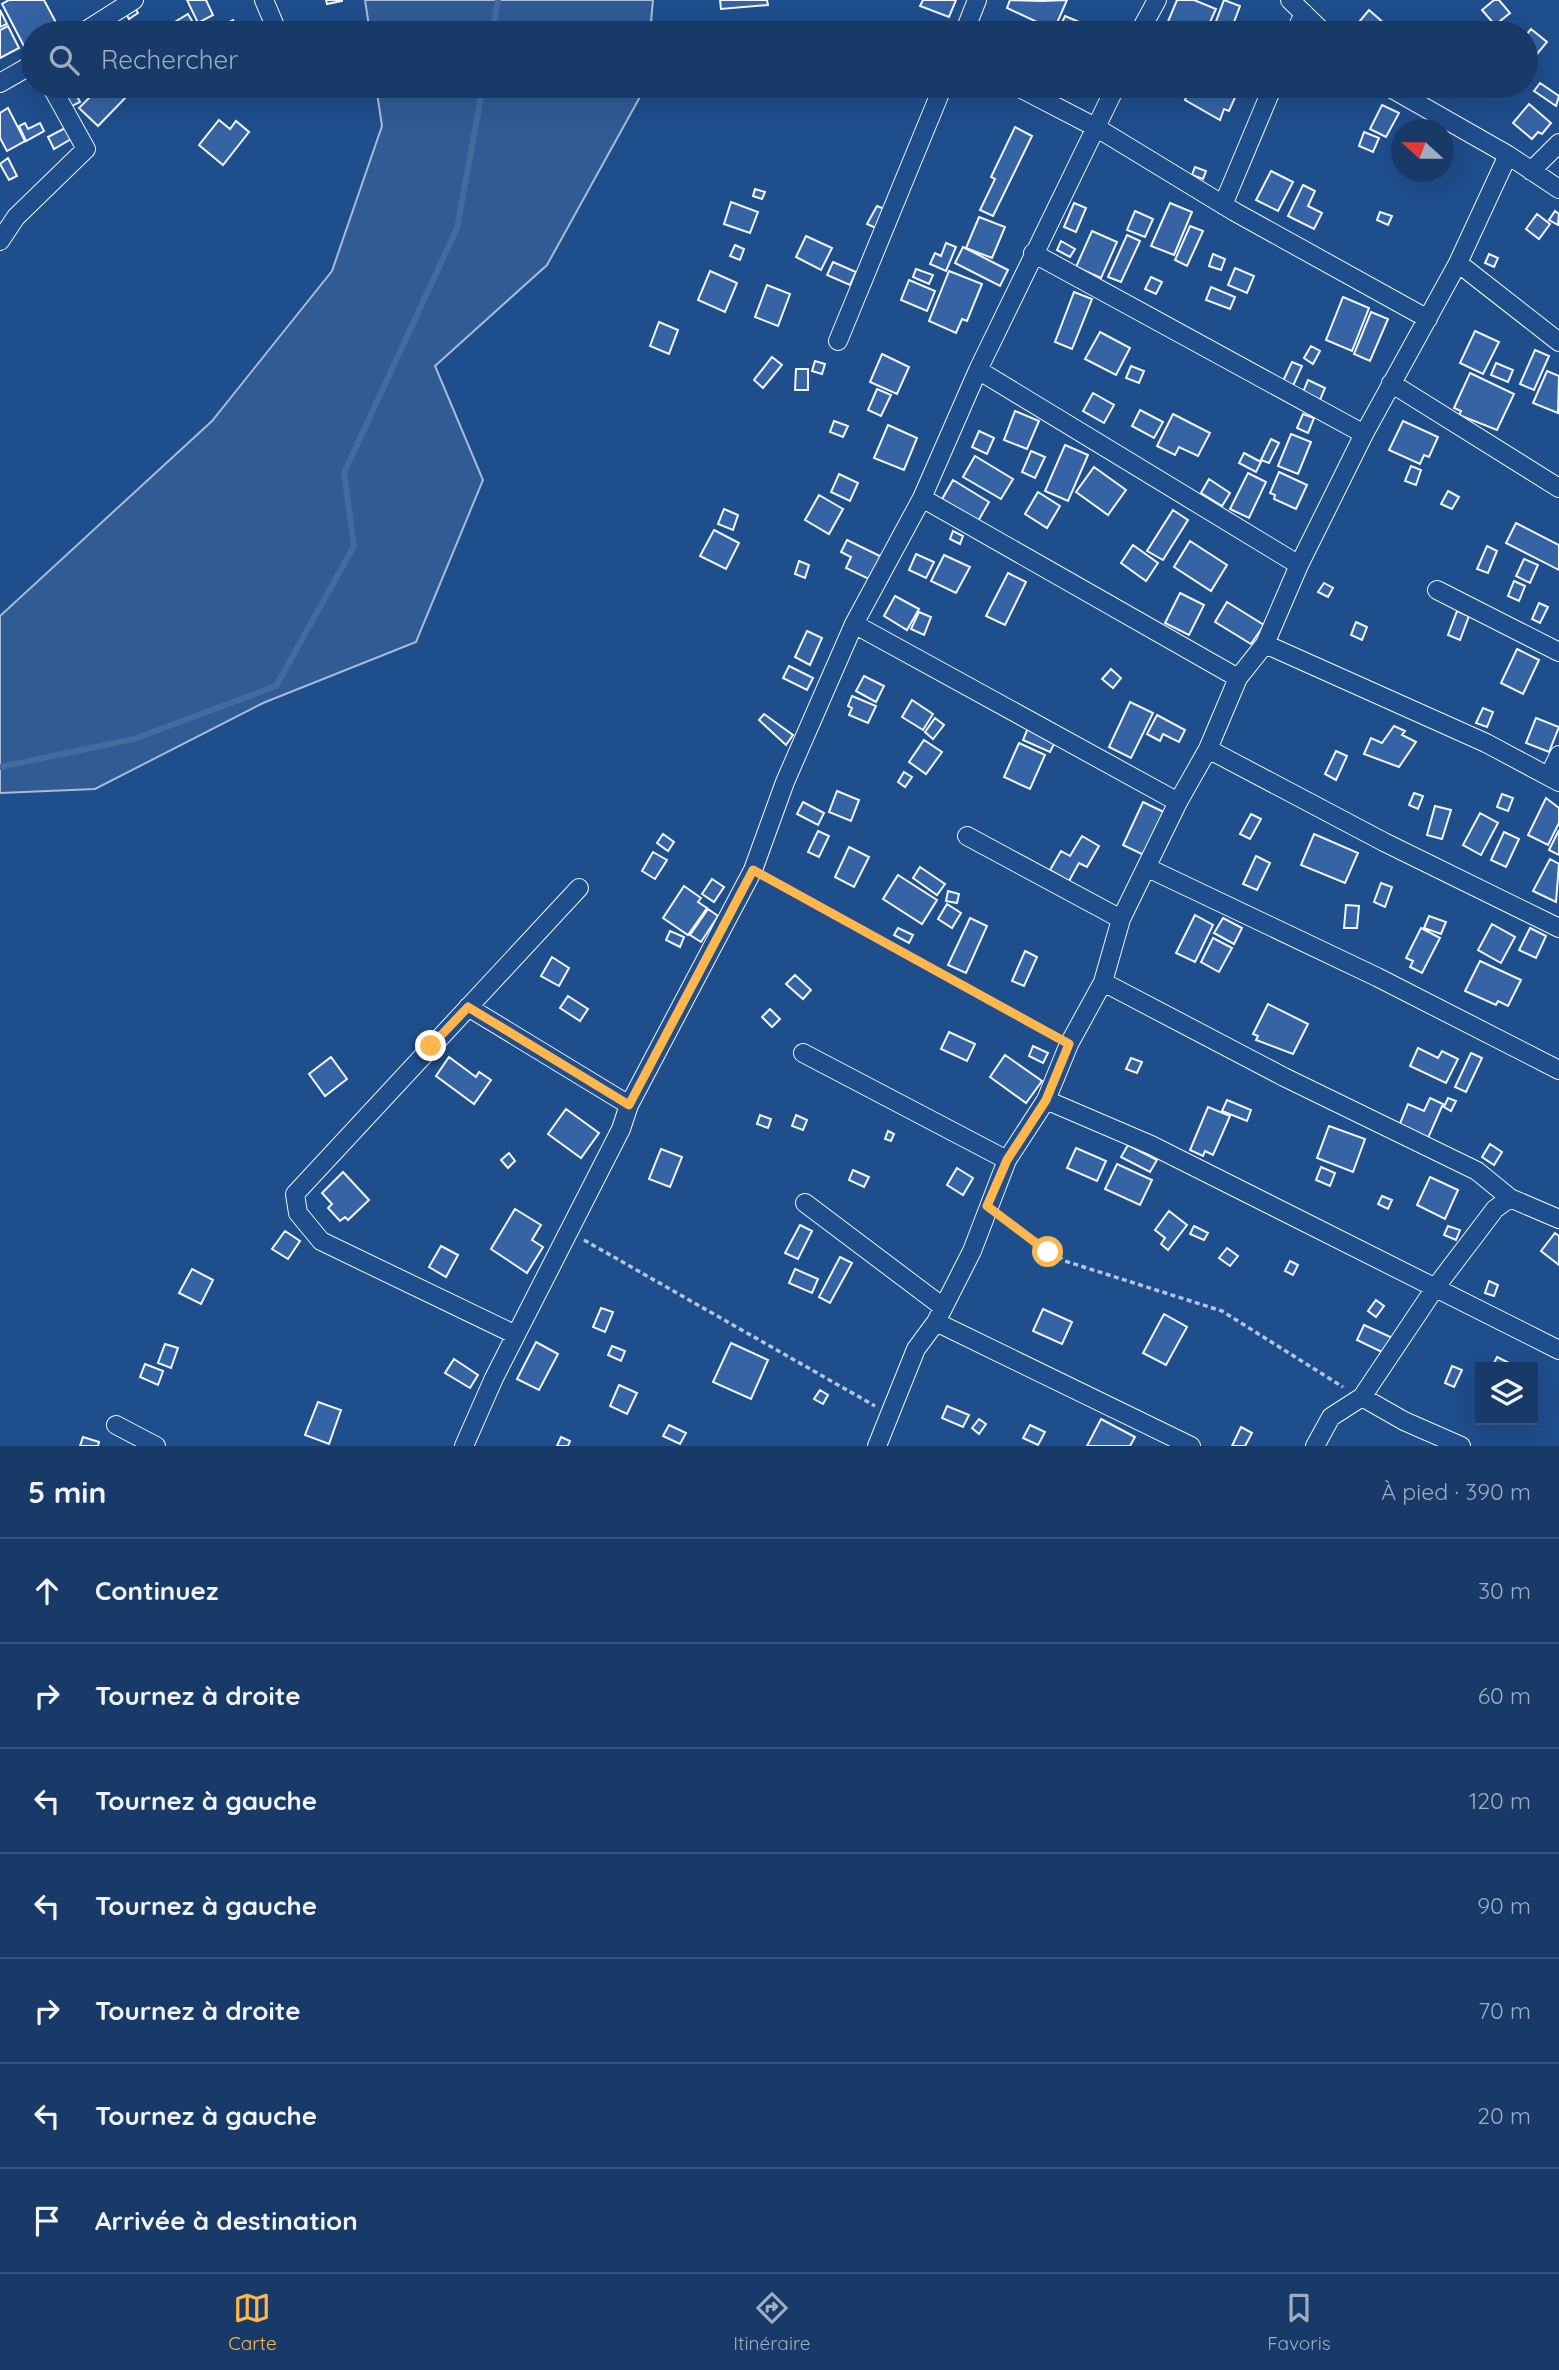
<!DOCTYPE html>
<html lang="fr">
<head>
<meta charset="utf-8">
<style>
	:root { --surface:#173a69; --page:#20416f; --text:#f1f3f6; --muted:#9eadc0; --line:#36547d; --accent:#ffb74d }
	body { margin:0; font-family:Quicksand,sans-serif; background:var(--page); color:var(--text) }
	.controls { position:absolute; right:21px; bottom:21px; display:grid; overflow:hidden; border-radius:0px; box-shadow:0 7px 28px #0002 }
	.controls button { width:63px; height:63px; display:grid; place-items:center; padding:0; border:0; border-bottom:2px solid var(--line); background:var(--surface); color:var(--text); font:35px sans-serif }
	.compass { position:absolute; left:1391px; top:119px; width:63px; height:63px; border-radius:50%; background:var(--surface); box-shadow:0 7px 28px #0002; rotate:291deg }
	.stop { position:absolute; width:21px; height:21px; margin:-16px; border:5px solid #ffb74d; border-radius:50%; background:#fff }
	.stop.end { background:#ffb74d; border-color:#fff; box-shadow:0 2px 7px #0008 }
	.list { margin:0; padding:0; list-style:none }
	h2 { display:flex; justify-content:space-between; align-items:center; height:91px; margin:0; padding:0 28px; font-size:30px }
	h2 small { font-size:23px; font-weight:400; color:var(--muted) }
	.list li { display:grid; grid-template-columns:46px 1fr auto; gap:21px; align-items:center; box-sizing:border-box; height:105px; padding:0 28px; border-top:2px solid var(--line) }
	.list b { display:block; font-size:26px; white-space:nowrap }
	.list em { font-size:23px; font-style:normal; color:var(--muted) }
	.icon { flex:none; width:38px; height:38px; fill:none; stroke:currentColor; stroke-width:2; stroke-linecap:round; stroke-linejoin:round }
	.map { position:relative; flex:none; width:1559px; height:1446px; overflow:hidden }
	.search { position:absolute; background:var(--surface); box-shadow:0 7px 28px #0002; left:21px; right:21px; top:21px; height:77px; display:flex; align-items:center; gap:18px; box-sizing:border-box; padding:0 24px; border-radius:38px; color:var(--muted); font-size:26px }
	.sheet { height:826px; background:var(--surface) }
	nav { display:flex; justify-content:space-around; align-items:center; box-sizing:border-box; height:98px; border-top:2px solid var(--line); background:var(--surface); font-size:19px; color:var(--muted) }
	nav a { display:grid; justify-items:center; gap:4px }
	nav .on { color:var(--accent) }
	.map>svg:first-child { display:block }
	.green { fill:#305b95; stroke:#a8bbd7; stroke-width:2 }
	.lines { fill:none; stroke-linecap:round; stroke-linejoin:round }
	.stream { stroke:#446ba0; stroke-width:6 }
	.building { fill:#3563a3; stroke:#f2f6ff; stroke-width:2 }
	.minor-casing { stroke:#f2f6ff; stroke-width:20 }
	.path { stroke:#b3c4dc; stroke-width:3.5; stroke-dasharray:5 3.5; stroke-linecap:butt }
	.minor { stroke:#1f4e8c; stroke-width:18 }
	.route { stroke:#ffb74d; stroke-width:9 }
</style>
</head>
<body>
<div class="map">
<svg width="1559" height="1446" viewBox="0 0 1559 1446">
	<rect width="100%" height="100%" fill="#1f4e8c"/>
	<!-- green -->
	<path class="green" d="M365 0H653L650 33H370Z
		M376 86H646L547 265 435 366 483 480 416 642 263 703 95 789 0 793V616L212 421 332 271 382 126Z"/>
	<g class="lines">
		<!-- stream -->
		<path class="stream" d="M492 33 498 0
			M0 767 134 739 276 686 354 546 344 473 457 228 483 86"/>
	</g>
	<!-- building -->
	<path class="building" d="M9 0H44L61 32 33 33V46L26 50 2 4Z
		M187 0H206L213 15 198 23Z
		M326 0H342V1L327 4Z
		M720 0H767L768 5 721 9Z
		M923 0H956L949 17 920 6Z
		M1010 0 1042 1 1067 0 1054 30 1007 8Z
		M1177 0H1194L1216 9 1205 33 1164 31Z
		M1224 0 1240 6 1231 30 1215 24Z
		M1494 0H1499L1510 13 1495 25 1482 10Z
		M134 6 138 13 129 19 125 12Z
		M0 10 7 24 0 27Z
		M1369 10 1393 31 1392 33H1350Z
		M188 14 199 33H157Z
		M1065 16 1105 33H1057Z
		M233 20 239 33H208Z
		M126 23 131 33H107Z
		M8 26 19 48 0 58V30Z
		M1531 29 1547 42 1537 54 1526 44V35Z
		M1540 83 1559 96 1556 106 1534 91Z
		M57 86H72L80 102 68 108Z
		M101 86H121L129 94 98 126 79 108Z
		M1191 86H1221L1237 93 1229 111 1224 109 1220 120 1185 100Z
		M1529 104 1551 123 1542 134 1538 132 1532 139 1513 123Z
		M1382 105 1399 113 1386 137 1370 129Z
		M8 108 25 141 7 151 0 138V113Z
		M219 120 230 129 236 121 249 132 223 165 199 145Z
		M25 123 28 129 40 123 44 131 26 141 19 126Z
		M1015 127 1032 136 993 216 980 210 995 179 991 177Z
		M65 128 71 139 54 149 48 137Z
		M1364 132 1379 138 1373 152 1359 146Z
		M8 158 17 176 9 180 0 164Z
		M1195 167 1206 171 1203 179 1192 175Z
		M1271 171 1293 182 1278 211 1256 200Z
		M1303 185 1315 191 1308 206 1322 213 1314 229 1288 216Z
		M755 189 765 192 762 199 753 196Z
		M731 202 758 212 750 233 724 224Z
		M1074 203 1086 208 1076 232 1064 227Z
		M1170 203 1192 212 1174 255 1151 246Z
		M877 206 887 210 878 229 867 224Z
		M1135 211 1153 219 1145 237 1127 230Z
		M1555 211 1559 214 1558 225 1549 220Z
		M1380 212 1392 216 1388 225 1377 220Z
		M1537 214 1550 224 1539 239 1526 229Z
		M979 217 1005 227 992 258 966 248Z
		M1190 226 1203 231 1187 266 1175 260Z
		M1092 231 1117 242 1101 278 1076 267Z
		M1127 235 1140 241 1121 282 1108 277Z
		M806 236 832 248 821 270 796 257Z
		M1061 241 1075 249 1070 257 1057 250Z
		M946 243 956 247 946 271 930 264 935 253 941 256Z
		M735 245 744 249 740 260 730 256Z
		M963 247 1008 270 1000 286 955 263Z
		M1213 254 1225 259 1221 270 1209 266Z
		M1489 254 1498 258 1494 267 1485 263Z
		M833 262 856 272 850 285 827 275Z
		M1235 268 1254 276 1247 293 1228 285Z
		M916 269 933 275 929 284 913 277Z
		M710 271 737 283 725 312 698 300Z
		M949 271 982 284 967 321 962 319 956 333 929 321Z
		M1151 277 1162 282 1156 294 1145 289Z
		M909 280 935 291 927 311 901 300Z
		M767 285 790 294 778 326 755 317Z
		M1211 287 1235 297 1230 309 1206 300Z
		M1074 292 1092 299 1072 349 1055 342Z
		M1343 297 1369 308 1352 351 1326 340Z
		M1371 312 1388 319 1370 361 1354 354Z
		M659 322 678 330 669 354 650 346Z
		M1475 331 1499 342 1483 374 1460 363Z
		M1100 332 1130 348 1116 375 1085 359Z
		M1311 346 1320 351 1313 364 1304 358Z
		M1535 350 1549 356 1534 390 1520 384Z
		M882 354 909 367 897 394 870 382Z
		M772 357 782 365 763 388 754 380Z
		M815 361 825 364 822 374 812 371Z
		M1292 362 1302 366 1292 388 1282 383Z
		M1496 363 1513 370 1508 382 1491 375Z
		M1131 366 1144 371 1139 383 1126 378Z
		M796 369H808V390H795Z
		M1547 371 1559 376 1558 413 1533 403Z
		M1470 373 1514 394 1497 430 1459 415 1461 411 1454 408Z
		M1308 380 1325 388 1320 400 1303 392Z
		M877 389 891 395 881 416 868 410Z
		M1093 393 1114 405 1104 423 1083 411Z
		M1140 410 1163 422 1154 438 1132 426Z
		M1015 411 1039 421 1027 449 1004 440Z
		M1173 414 1210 433 1198 456 1179 447 1175 455 1157 446Z
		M1303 414 1314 418 1308 433 1297 428Z
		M834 421 848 426 843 437 830 432Z
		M1403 421 1438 437 1429 457 1424 455 1420 464 1389 450Z
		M888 425 917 438 904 470 874 458Z
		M979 431 994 438 987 454 972 447Z
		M1291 434 1311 442 1298 474 1278 466Z
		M1271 439 1279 443 1269 463 1261 460Z
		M1065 445 1088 455 1068 501 1045 491Z
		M1031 451 1045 457 1035 478 1022 472Z
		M1244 453 1261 462 1256 472 1239 463Z
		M975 456 1013 479 1001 499 963 477Z
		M1411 466 1421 470 1416 485 1405 481Z
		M1094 467 1126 490 1108 515 1076 492Z
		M1279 472 1307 485 1296 509 1274 499 1275 495 1270 493Z
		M1248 473 1266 482 1249 518 1230 509Z
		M839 474 858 483 850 501 831 492Z
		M1209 479 1230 493 1222 506 1201 493Z
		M953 480 989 502 977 523 941 501Z
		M1448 491 1459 497 1452 509 1441 504Z
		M1038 492 1060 506 1047 528 1025 514Z
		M819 495 843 509 829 534 805 520Z
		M724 509 738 515 733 530 718 524Z
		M1173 510 1188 520 1163 560 1147 551Z
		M1516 523 1559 545V570L1506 543Z
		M714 530 739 543 726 569 700 556Z
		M953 531 963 536 960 544 950 539Z
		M847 540 884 558 873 581 846 568 851 557 841 552Z
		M1190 541 1227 565 1211 591 1174 567Z
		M1133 545 1158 563 1146 581 1121 563Z
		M1487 546 1497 551 1488 573 1477 569Z
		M916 554 934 562 926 578 909 570Z
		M944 555 970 567 956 593 931 581Z
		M1524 559 1538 565 1530 583 1516 576Z
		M799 561 809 565 805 578 795 574Z
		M1008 573 1026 582 1005 625 986 616Z
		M1514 581 1525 586 1519 601 1508 596Z
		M1324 583 1333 588 1328 597 1318 592Z
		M1180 593 1204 605 1189 635 1165 623Z
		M895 596 919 609 907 630 884 616Z
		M1227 602 1264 625 1251 644 1215 622Z
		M1539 603 1548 607 1540 623 1532 619Z
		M1457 611 1469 616 1460 640 1448 635Z
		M919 612 931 617 924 635 911 629Z
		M1356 622 1367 627 1362 640 1351 635Z
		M807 631 822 638 810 665 795 657Z
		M1517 649 1539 660 1523 694 1501 683Z
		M789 666 813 678 807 690 783 678Z
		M1111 669 1121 678 1113 688 1102 679Z
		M864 676 884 686 876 702 856 691Z
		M852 696 876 706 868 723 849 715 852 708 848 706Z
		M912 700 933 714 923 730 902 717Z
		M1130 702 1153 713 1131 758 1109 747Z
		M1483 708 1493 712 1487 727 1476 723Z
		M764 714 793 735 786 745 759 720Z
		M1157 715 1185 730 1179 742 1163 734 1160 741 1147 734Z
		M935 718 944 725 933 739 925 732Z
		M1536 718 1559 727 1549 752 1526 743Z
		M1030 723 1058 736 1050 752 1023 740Z
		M1394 726 1405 731 1402 735 1416 742 1399 767 1364 754 1371 738 1382 743Z
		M924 740 942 752 926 774 909 762Z
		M1019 743 1045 755 1030 789 1004 777Z
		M1336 751 1347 756 1336 780 1325 774Z
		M904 772 912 777 905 787 898 782Z
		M837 791 859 800 851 821 829 812Z
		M1414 793 1423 796 1418 809 1409 805Z
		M1502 794 1513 798 1508 811 1497 807Z
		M1546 798 1559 808V823L1548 845 1528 835Z
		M803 802 824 813 818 825 797 814Z
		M1143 802 1170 815 1150 858 1123 845Z
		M1435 806 1451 810 1442 839 1427 835Z
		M1480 813 1498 823 1481 855 1463 845Z
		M1251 814 1261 819 1250 839 1240 834Z
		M1559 830V855L1549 850Z
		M818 831 829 836 819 857 808 852Z
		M1504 832 1519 839 1506 867 1491 860Z
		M663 834 674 842 668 851 657 843Z
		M1314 834 1358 853 1345 883 1301 865Z
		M1082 836 1099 846 1087 867 1079 863 1069 881 1050 870 1061 851 1070 856Z
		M849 847 869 857 854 887 835 877Z
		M653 852 667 860 655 879 642 871Z
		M1256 856 1270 863 1257 890 1243 884Z
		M1550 859 1559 864 1556 902 1533 891Z
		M920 867 945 884 937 895 913 878Z
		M898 875 937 900 922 924 883 899Z
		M712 879 724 887 714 902 702 894Z
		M1381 883 1392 887 1385 907 1374 902Z
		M684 886 701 898 698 902 707 908 688 935 663 918Z
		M948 891 959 894 957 903 946 901Z
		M947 904 961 913 952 928 938 919Z
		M1346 905 1359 906 1357 928H1344Z
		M708 909 718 916 701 942 690 935Z
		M1195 915 1213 925 1195 962 1176 953Z
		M1429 916 1446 922 1441 934 1424 928Z
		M970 918 987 926 966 973 948 965Z
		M1223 918 1242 928 1234 944 1214 933Z
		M1492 924 1515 937 1501 963 1478 950Z
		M898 928 913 935 909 943 894 935Z
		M1421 928 1440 938 1422 973 1410 967 1413 961 1406 958Z
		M1530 928 1546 936 1536 958 1519 950Z
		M670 931 684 937 680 947 666 940Z
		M1213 938 1232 948 1219 972 1201 962Z
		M1025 951 1037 957 1024 986 1012 981Z
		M552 957 569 968 559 986 541 976Z
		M1480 961 1521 980 1508 1006 1498 1001 1496 1005 1465 991Z
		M795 975 811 990 803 999 786 984Z
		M568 996 588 1009 580 1021 560 1008Z
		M1268 1004 1308 1024 1293 1054 1256 1040 1258 1036 1253 1034Z
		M770 1009 780 1019 772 1027 762 1017Z
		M949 1032 975 1044 967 1061 941 1049Z
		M1033 1046 1048 1053 1043 1063 1029 1056Z
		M1418 1048 1438 1058 1442 1051 1458 1059 1446 1083 1410 1066Z
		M1471 1053 1482 1058 1466 1092 1455 1087Z
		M1005 1055 1042 1081 1026 1103 990 1077Z
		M331 1057 347 1079 325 1096 309 1074Z
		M449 1057 476 1077 479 1072 491 1080 474 1104 436 1076Z
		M1131 1058 1142 1062 1137 1073 1126 1069Z
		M1430 1098 1443 1104 1428 1138 1399 1126 1408 1104 1424 1111Z
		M1448 1098 1456 1101 1451 1111 1444 1107Z
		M1227 1100 1251 1110 1247 1121 1222 1111Z
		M1208 1107 1230 1116 1213 1155 1205 1151 1203 1156 1190 1150Z
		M566 1109 599 1133 581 1158 548 1134Z
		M760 1115 771 1119 768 1128 757 1124Z
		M796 1115 807 1120 803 1130 792 1126Z
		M1329 1126 1365 1139 1353 1172 1317 1158Z
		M888 1131 894 1134 891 1141 885 1139Z
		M1490 1144 1502 1152 1494 1165 1482 1157Z
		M1128 1145 1157 1160 1150 1172 1121 1157Z
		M1076 1148 1106 1161 1097 1181 1067 1168Z
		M661 1149 682 1157 670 1187 649 1179Z
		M509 1153 515 1161 508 1168 501 1160Z
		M1117 1164 1152 1180 1140 1205 1105 1189Z
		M1321 1167 1335 1173 1330 1186 1316 1180Z
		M957 1168 973 1178 963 1195 947 1185Z
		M853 1170 869 1177 864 1187 849 1180Z
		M343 1172 369 1200 348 1220 345 1217 340 1221 328 1208 332 1204 322 1193Z
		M1430 1177 1458 1190 1445 1219 1417 1205Z
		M1382 1196 1392 1200 1388 1209 1378 1204Z
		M515 1209 541 1225 532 1240 543 1247 527 1273 491 1249Z
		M1169 1211 1187 1225 1168 1250 1161 1244 1165 1238 1155 1230Z
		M800 1225 812 1231 798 1259 785 1253Z
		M1194 1226 1208 1233 1204 1240 1190 1234Z
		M1448 1226 1460 1230 1456 1240 1444 1235Z
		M285 1231 300 1241 288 1259 272 1249Z
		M1555 1233 1559 1236V1265L1541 1251Z
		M441 1246 458 1255 446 1277 429 1267Z
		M1227 1248 1238 1256 1230 1266 1219 1258Z
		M840 1257 852 1263 830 1303 819 1297Z
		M1290 1261 1298 1265 1293 1275 1285 1271Z
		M192 1269 213 1280 201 1304 179 1293Z
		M795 1269 818 1279 812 1293 789 1283Z
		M1489 1281 1498 1285 1494 1296 1485 1293Z
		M1376 1300 1384 1306 1376 1317 1368 1311Z
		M601 1308 613 1312 605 1332 593 1327Z
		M1043 1309 1072 1322 1062 1344 1033 1331Z
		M1164 1314 1187 1327 1166 1365 1143 1353Z
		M1364 1325 1395 1339 1388 1355 1357 1340Z
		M536 1342 558 1354 539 1390 517 1379Z
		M731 1343 768 1360 751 1399 713 1382Z
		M165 1344 178 1348 171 1368 158 1363Z
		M612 1346 625 1351 621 1361 608 1355Z
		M1497 1357 1517 1367H1492Z
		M454 1359 478 1375 470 1388 445 1373Z
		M145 1364 163 1371 158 1385 140 1377Z
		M1452 1366 1462 1370 1454 1387 1445 1383Z
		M619 1385 637 1393 627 1414 610 1406Z
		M820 1390 828 1395 823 1404 814 1399Z
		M318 1402 341 1410 329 1444 305 1435Z
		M947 1406 969 1415 963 1427 942 1418Z
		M979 1419 986 1424 979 1434 972 1428Z
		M1101 1419 1135 1437 1130 1446H1087Z
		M669 1425 686 1433 680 1444 663 1436Z
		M1030 1425 1045 1432 1038 1445 1023 1438Z
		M1241 1427 1252 1433 1245 1446H1232Z
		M83 1437 99 1442 98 1446H80Z
		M561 1437 570 1441 568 1446H557Z"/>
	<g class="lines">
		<!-- minor casing -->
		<g class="minor-casing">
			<path id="minor" d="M264 0 278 33
				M1290 0 1324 33
				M82 33 134 0
				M964 33 977 0
				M1139 33 1157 0
				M1295 33 1304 13
				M0 83 33 64
				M1016 86 1097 128 1235 212 1428 319
				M1387 86 1508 155 1559 189
				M1531 171 1559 143
				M1223 205 1273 86
				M0 241 16 217 86 149 51 86
				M1033 253 1364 434
				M1458 263 1559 342
				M838 341 943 86
				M978 370 1299 565
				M1391 383 1559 488
				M922 498 1238 678
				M1437 590 1559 652
				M854 624 1178 802
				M1265 644 1486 743 1559 782
				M1208 749 1384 842 1559 928
				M1549 776 1559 755
				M967 836 1121 919
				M1148 868 1377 977 1559 1070
				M1103 982 1284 1077 1477 1171 1510 1198 1559 1219
				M468 1007 629 1105
				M803 1053 1007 1160
				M1046 1100 1151 1145 1559 1350
				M805 1203 943 1307
				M936 1322 1191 1446
				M516 1335 321 1241 298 1213 295 1194 579 888
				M1362 1397 1404 1421 1461 1446
				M116 1425 156 1446
				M464 1446 494 1378 621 1129 629 1105 753 870 785 782 854 624 922 498 978 370 1116 86
				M877 1446 916 1349 936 1322 972 1251 1007 1160 1046 1100 1069 1044 1103 982 1121 919 1178 802 1208 749 1238 678 1265 644 1299 565 1364 434 1458 263 1508 155
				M1315 1446 1331 1417 1362 1397 1435 1288 1495 1209 1510 1198"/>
		</g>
		<!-- path -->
		<path class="path" d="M767 878 1054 1036
			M1002 1218 1065 1261 1222 1311 1343 1387
			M584 1240 875 1406"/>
		<!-- minor -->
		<use href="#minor" class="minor"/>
	</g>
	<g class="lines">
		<!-- route -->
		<path class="route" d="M431 1046 468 1007 629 1105 753 870 1069 1044 1046 1100 1007 1160 987 1206 1048 1252"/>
	</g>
</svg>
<div class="controls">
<button><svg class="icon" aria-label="layers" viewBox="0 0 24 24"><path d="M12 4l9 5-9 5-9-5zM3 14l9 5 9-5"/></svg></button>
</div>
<svg class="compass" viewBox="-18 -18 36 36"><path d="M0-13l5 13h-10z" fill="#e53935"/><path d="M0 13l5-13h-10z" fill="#9eadc0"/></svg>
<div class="stop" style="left:1048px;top:1252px"></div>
<div class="stop end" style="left:431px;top:1046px"></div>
<div class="search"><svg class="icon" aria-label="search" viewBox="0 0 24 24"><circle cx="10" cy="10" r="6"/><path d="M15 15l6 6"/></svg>Rechercher</div>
</div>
<section class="sheet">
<h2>5 min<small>À pied · 390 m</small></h2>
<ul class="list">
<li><svg class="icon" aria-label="ahead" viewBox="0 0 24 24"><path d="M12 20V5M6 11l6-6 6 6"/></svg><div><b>Continuez</b></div><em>30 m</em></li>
<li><svg class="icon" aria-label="right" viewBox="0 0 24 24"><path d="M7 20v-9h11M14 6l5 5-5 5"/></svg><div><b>Tournez à droite</b></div><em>60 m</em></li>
<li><svg class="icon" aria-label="left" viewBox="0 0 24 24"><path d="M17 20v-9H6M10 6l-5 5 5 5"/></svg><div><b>Tournez à gauche</b></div><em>120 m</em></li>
<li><svg class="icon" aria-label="left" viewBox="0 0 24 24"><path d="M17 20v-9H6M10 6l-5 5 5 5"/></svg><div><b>Tournez à gauche</b></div><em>90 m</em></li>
<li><svg class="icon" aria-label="right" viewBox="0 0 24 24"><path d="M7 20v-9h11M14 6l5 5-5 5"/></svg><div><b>Tournez à droite</b></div><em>70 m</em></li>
<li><svg class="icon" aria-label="left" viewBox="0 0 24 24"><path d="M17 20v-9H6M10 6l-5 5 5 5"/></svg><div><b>Tournez à gauche</b></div><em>20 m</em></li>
<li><svg class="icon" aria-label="arrive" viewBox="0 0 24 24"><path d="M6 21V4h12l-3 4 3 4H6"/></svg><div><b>Arrivée à destination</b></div></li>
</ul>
</section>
<nav>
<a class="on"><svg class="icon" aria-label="map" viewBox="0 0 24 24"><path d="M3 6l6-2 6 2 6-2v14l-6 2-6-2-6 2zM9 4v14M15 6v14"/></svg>Carte</a>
<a><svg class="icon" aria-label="directions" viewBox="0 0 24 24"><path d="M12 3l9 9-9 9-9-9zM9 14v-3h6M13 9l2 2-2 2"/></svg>Itinéraire</a>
<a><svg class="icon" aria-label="saved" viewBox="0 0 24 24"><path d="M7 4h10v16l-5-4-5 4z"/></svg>Favoris</a>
</nav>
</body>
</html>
